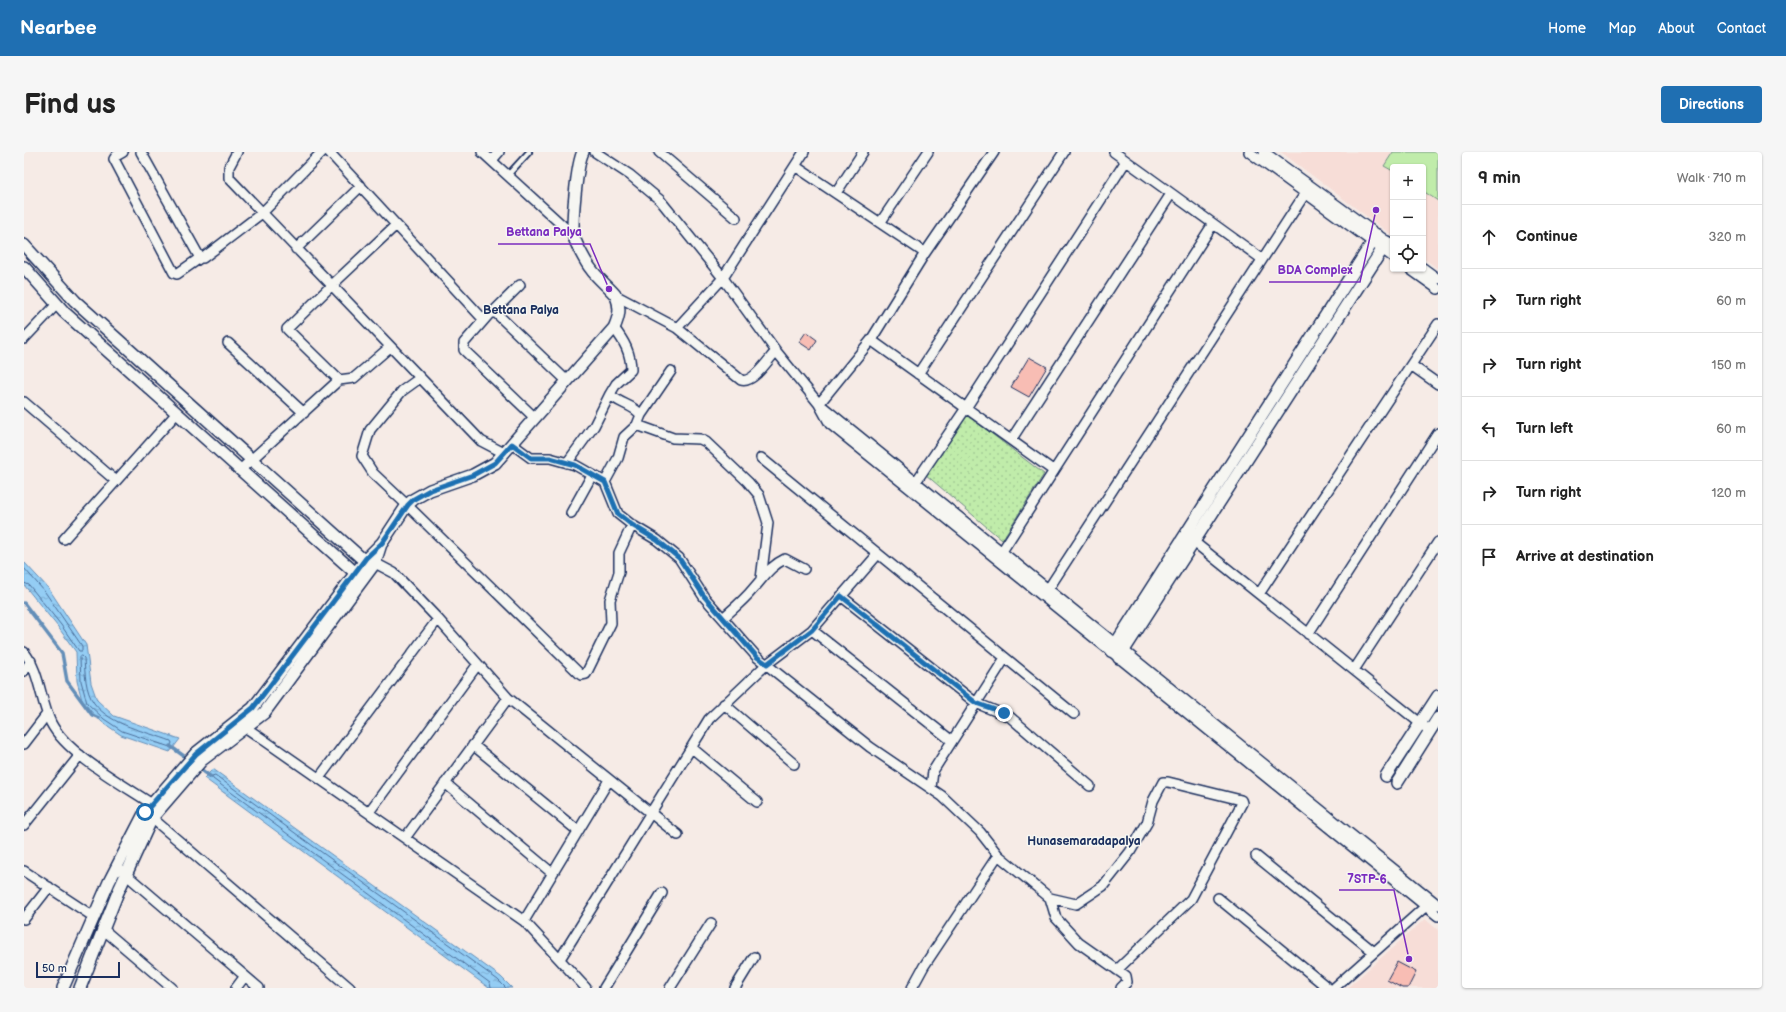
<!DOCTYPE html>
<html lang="en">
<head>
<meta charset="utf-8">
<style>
	:root { --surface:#fff; --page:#f6f6f6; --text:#222; --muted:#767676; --line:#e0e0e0; --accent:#1f6fb2 }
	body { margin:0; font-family:"Balsamiq Sans",sans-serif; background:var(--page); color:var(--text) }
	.controls { position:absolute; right:12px; top:12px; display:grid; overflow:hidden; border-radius:4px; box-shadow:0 1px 3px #0004 }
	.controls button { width:36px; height:36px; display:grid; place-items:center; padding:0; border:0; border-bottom:1px solid var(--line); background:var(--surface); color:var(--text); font:20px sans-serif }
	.scale { position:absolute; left:12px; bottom:10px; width:84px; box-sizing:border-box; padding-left:4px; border:2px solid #1b2f5e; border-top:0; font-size:11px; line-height:14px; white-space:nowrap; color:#1b2f5e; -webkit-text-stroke:3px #f6f6f2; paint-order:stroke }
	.stop { position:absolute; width:12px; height:12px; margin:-9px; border:3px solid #1f6fb2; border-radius:50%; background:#fff }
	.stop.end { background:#1f6fb2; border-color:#fff; box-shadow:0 1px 4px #0008 }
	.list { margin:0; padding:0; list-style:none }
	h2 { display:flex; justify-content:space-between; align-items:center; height:52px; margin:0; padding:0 16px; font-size:17px }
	h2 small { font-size:13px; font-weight:400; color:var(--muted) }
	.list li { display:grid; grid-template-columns:26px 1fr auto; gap:12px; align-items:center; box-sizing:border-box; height:64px; padding:0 16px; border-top:1px solid var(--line) }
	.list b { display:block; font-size:15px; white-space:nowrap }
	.list em { font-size:13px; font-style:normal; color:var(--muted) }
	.icon { flex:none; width:22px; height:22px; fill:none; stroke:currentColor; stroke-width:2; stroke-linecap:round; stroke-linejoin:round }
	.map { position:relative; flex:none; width:1414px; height:836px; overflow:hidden; border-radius:4px }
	header { display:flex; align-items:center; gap:24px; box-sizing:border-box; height:56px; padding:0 20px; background:var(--accent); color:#fff }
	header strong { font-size:19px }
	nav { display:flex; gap:22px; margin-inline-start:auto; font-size:14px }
	.intro { display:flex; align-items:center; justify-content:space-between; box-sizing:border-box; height:96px; padding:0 24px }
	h1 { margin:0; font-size:28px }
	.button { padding:10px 18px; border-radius:4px; background:var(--accent); color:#fff; font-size:14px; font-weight:700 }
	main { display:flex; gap:24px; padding:0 24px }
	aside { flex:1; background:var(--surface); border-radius:4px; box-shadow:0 1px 3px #0004 }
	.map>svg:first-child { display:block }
	.built { fill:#f7ddd7 }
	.green { fill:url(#green-dots); stroke:#6e8e84 }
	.pitch { fill:#c0ecaa; stroke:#6e8e84 }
	.water { fill:url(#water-ripples); stroke:#648eb8 }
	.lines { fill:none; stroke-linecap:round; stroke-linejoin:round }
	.shore { stroke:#4b6e9a; stroke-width:1 }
	.stream { stroke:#648eb8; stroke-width:3.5 }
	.building { fill:#f8bdb4; stroke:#1b2f5e }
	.service-casing { stroke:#1b2f5e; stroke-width:8 }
	.minor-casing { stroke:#1b2f5e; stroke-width:12 }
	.tertiary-casing { stroke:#1b2f5e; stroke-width:14 }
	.service { stroke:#f6f6f2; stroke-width:4.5 }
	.minor { stroke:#f6f6f2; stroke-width:9 }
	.tertiary { stroke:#f6f6f2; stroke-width:11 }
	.route { stroke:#1f6fb2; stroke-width:5 }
	.labels { text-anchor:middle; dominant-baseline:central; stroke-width:3; stroke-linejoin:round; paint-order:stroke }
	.neighbourhood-label { font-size:12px; font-weight:bold; fill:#1b2f5e; stroke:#f6f6f2 }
	.leader { fill:none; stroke:#7b2cbf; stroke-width:1.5 }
	.callout-dot { fill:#7b2cbf; stroke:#f6f6f2; stroke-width:1.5 }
	.callout-label { font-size:12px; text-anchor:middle; font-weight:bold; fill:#7b2cbf; stroke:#f6f6f2; stroke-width:3; stroke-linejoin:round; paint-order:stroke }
</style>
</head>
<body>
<header>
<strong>Nearbee</strong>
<nav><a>Home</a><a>Map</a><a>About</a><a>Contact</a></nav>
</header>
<div class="intro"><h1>Find us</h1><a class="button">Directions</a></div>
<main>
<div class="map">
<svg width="1414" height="836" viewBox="0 0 1414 836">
	<defs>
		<pattern id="green-dots" width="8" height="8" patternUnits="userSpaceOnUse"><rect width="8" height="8" fill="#c0ecaa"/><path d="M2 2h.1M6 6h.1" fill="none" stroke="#a4cb95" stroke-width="1.8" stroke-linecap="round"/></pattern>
		<pattern id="water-ripples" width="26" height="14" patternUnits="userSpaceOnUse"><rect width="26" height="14" fill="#94cdf4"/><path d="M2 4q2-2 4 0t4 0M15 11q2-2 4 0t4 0" fill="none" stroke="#7fb0d4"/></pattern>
	</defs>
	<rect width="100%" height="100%" fill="#f6ebe6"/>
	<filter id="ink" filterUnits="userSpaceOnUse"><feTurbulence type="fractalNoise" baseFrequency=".025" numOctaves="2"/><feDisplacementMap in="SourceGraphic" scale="8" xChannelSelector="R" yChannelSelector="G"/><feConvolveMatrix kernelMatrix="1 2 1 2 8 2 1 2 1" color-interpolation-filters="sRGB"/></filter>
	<g filter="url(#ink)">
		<!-- built -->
		<path class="built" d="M1257 0H1414V117L1399 106V15H1369V84Z
			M1401 767 1414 778V836H1323Z"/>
		<!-- green -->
		<path class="green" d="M942 262 1020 322 978 388 901 322Z"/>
		<!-- pitch -->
		<path class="pitch" d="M1369 0H1414V49L1399 39V15H1369V19L1360 14Z"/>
		<!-- water -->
		<path class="water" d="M0 410 25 437 62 493 67 531 73 548 90 564 156 587 146 600 97 583 78 570 59 552 53 529 52 500 34 475 0 433Z
			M189 617 477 825 488 836H465L180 626Z"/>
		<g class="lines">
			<!-- shore -->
			<path class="shore" d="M0 416 21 440 58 494V499H55L37 473 5 433 0 431
				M58 504 60 506C61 520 61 539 70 551 87 574 122 579 147 589L148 591 146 595 98 579 80 567 63 551 57 529 56 506Z
				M467 836 466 831 189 627 188 624 191 623 474 828 482 836"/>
			<!-- stream -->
			<path class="stream" d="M0 451 38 501 43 529 68 563 75 566
				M146 594 164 607
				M175 616 187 625"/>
		</g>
		<!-- building -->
		<path class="building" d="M782 180 793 188 787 198 775 190Z
			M1005 205 1023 215 1005 245 987 235Z
			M1373 810 1392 820 1384 836H1378L1363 828Z"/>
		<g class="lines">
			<!-- service casing -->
			<g class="service-casing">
				<path id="service" d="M483 24 505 0"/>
			</g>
			<!-- minor casing -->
			<g class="minor-casing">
				<path id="minor" d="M99 0 92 4 90 7 150 121 153 122 176 106H179L238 61 298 0
					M117 0 176 106
					M213 0 205 15V26L457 289 480 301
					M305 0 460 168 466 161H472L543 229
					M458 0 550 84
					M571 0 606 23 636 48 699 126 752 199 795 252 806 272 1414 764
					M635 0 712 66
					M1090 0 1238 107
					M1225 0 1369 105
					M1240 0 1369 94
					M468 8 475 0
					M771 14 901 101
					M812 41 839 0
					M856 71 904 0
					M272 97 337 34
					M1399 116 1414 127
					M1386 117 1414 137
					M591 143 653 176 717 228C729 232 744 208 752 199
					M469 160 496 133
					M460 168 440 191V198L511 266
					M653 176 699 126 780 0
					M0 187 33 152
					M847 188 1030 319
					M204 191 280 261
					M1387 213 1414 232
					M894 222 1040 0
					M396 226 378 239 346 278 338 304 349 321 383 353 557 523 562 522 587 471 586 448 595 420V401L608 373
					M315 228 263 177 307 134 372 73
					M0 250 92 329
					M795 252 847 188 901 101 970 0
					M799 255 1414 753
					M617 263 647 219
					M613 273 649 286 676 287 682 290 724 330 735 343 744 371 737 427
					M987 288 1147 42
					M488 292 507 306H526L551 313 581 330 594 362 608 373 633 388 655 406 680 445 733 505 846 595 918 644 956 680 974 703 1026 746 1052 752 1079 734 1106 700 1123 671 1129 649 1139 630H1144L1217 648 1218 651 1167 747 1093 818
					M737 306 1050 562
					M543 311 570 274 586 242
					M216 318 315 228 330 226 366 195
					M581 330 594 306 600 285 613 273 617 263C609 252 594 252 586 242L592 232 607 218C607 201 600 189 590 176
					M889 334 942 256 1102 9
					M547 361 568 323
					M1165 386 1406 579
					M40 387 153 261
					M975 404 1189 72
					M351 411 370 421 414 467 484 546 654 683
					M1021 442 1286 34
					M1235 442 1414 172
					M817 444 952 551 986 565 1066 634
					M699 466C709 457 720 448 729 437 740 425 746 414 761 407L780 417
					M788 478 928 589
					M1284 482 1414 281
					M0 500C16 520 16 548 27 571 43 602 98 632 128 652
					M1330 518 1414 390
					M0 519 7 509
					M700 552 770 612
					M221 575 500 769 562 836
					M0 592 23 562
					M449 593 554 679
					M668 596 733 650
					M295 626 414 467
					M421 631 528 721
					M907 636 909 619 981 506
					M345 660 454 512
					M128 666 326 836
					M0 673 56 603
					M381 686 484 546
					M1232 704 1350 800
					M0 719 70 765
					M98 719 235 836
					M1026 746 1032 766 1055 791 1102 824 1103 830 1097 836
					M1194 746 1304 836
					M0 767 25 735
					M500 769 585 628
					M80 778 148 836
					M536 807 685 567 743 512 788 478 854 402
					M212 836 221 824
					M580 836 638 741
					M646 836 687 771
					M711 836 730 805
					M888 836 900 814 974 703
					M1310 836 1402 754"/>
			</g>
			<!-- tertiary casing -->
			<g class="tertiary-casing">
				<path id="tertiary" d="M0 93 51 149 345 413
					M0 115 40 160 336 425
					M1087 499 1353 83
					M1095 506 1363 90
					M1362 624 1414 544
					M1373 631 1414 566
					M39 836 85 730 121 660 172 601 229 556 343 406 358 391 383 353 390 347 406 338 449 323 471 311 590 176C595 165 597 156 592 144 588 138 572 125 567 117 562 111 552 92 550 85 547 72 553 11 559 0
					M56 836 94 740 128 666 178 608 240 561 351 411 357 392"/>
			</g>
			<!-- service -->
			<use href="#service" class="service"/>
			<!-- minor -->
			<use href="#minor" class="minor"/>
			<!-- tertiary -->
			<use href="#tertiary" class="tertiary"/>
		</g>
	</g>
	<g class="lines" filter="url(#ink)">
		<!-- route -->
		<path class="route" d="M121 660 172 602 229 556 342 406 358 391 384 353 390 347 406 338 449 323 471 311 488 292 507 306H526L551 313 581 330 594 362 608 373 633 388 655 406 680 444 733 505 743 512 788 478 817 444 952 551 980 561"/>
	</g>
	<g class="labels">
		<!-- neighbourhood labels -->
		<g class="neighbourhood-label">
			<text x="497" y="158">Bettana Palya</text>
			<text x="1060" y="689">Hunasemaradapalya</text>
		</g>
	</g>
	<!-- callouts -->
	<path class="leader" d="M585 137L566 92H474M1352 58L1336 130H1245M1385 807L1370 738H1315"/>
	<g class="callout-dot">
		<circle cx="585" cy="137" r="4"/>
		<circle cx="1352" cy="58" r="4"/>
		<circle cx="1385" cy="807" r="4"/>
	</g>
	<g class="callout-label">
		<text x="520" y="84">Bettana Palya</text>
		<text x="1291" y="122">BDA Complex</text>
		<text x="1343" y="731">7STP-6</text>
	</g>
</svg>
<div class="controls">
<button>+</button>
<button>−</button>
<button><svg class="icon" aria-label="locate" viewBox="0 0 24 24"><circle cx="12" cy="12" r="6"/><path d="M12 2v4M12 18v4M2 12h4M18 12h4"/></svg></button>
</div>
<div class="scale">50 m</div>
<div class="stop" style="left:121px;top:660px"></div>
<div class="stop end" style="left:980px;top:561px"></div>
</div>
<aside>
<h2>9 min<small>Walk · 710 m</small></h2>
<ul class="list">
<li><svg class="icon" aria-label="ahead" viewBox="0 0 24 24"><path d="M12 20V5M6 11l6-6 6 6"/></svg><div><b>Continue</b></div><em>320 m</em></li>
<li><svg class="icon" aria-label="right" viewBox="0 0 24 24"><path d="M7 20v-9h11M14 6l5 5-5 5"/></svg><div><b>Turn right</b></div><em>60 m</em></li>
<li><svg class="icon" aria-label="right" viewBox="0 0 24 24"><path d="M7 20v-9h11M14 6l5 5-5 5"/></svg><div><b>Turn right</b></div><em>150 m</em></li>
<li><svg class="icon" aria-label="left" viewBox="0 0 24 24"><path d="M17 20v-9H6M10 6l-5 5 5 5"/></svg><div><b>Turn left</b></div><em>60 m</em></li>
<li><svg class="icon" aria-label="right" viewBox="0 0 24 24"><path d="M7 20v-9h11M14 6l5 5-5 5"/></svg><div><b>Turn right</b></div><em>120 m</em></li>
<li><svg class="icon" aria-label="arrive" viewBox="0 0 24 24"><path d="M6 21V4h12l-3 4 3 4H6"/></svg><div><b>Arrive at destination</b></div></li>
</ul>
</aside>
</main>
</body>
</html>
